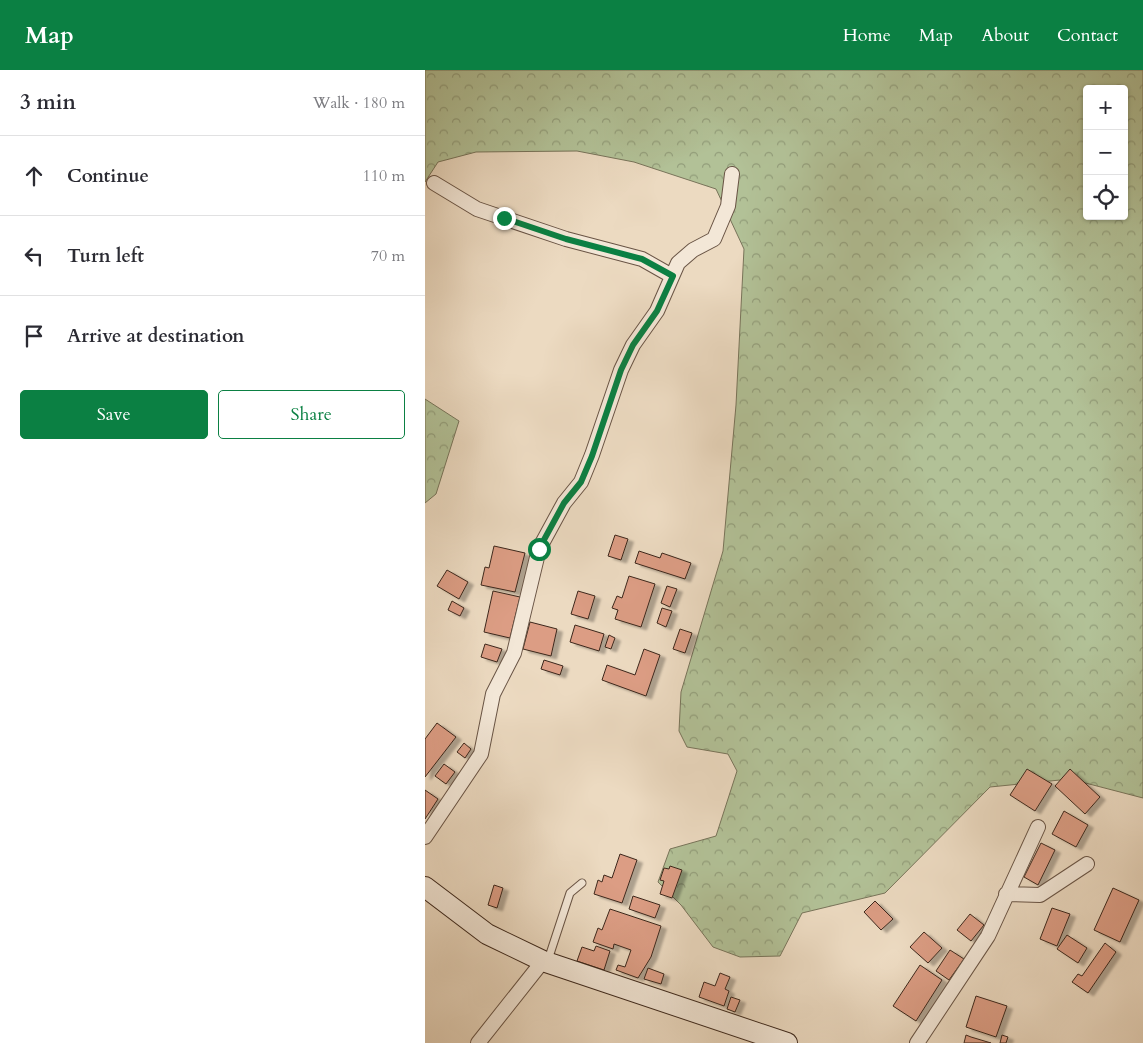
<!DOCTYPE html>
<html lang="en">
<head>
<meta charset="utf-8">
<style>
	:root { --surface:#fff; --page:#f2f2f3; --text:#2b2b33; --muted:#7c7c81; --line:#e1e1e2; --accent:#0b8043 }
	body { margin:0; font-family:Cardo,serif; background:var(--page); color:var(--text) }
	.controls { position:absolute; right:15px; top:15px; display:grid; overflow:hidden; border-radius:5px; box-shadow:0 1px 4px #0004 }
	.controls button { width:45px; height:45px; display:grid; place-items:center; padding:0; border:0; border-bottom:1px solid var(--line); background:var(--surface); color:var(--text); font:25px sans-serif }
	.stop { position:absolute; width:15px; height:15px; margin:-11px; border:4px solid #0b8043; border-radius:50%; background:#fff }
	.stop.end { background:#0b8043; border-color:#fff; box-shadow:0 1px 5px #0008 }
	.list { margin:0; padding:0; list-style:none }
	h2 { display:flex; justify-content:space-between; align-items:center; height:65px; margin:0; padding:0 20px; font-size:21px }
	h2 small { font-size:16px; font-weight:400; color:var(--muted) }
	.list li { display:grid; grid-template-columns:32px 1fr auto; gap:15px; align-items:center; box-sizing:border-box; height:80px; padding:0 20px; border-top:1px solid var(--line) }
	.list b { display:block; font-size:19px; white-space:nowrap }
	.list em { font-size:16px; font-style:normal; color:var(--muted) }
	.actions { display:flex; gap:10px; padding:15px 20px }
	.actions a { flex:1; padding:11px 0; border:1px solid var(--accent); border-radius:5px; text-align:center; font-size:18px; color:var(--accent) }
	.actions .main { background:var(--accent); color:#fff }
	.icon { flex:none; width:28px; height:28px; fill:none; stroke:currentColor; stroke-width:2; stroke-linecap:round; stroke-linejoin:round }
	.map { position:relative; flex:none; width:718px; height:973px; overflow:hidden }
	header { display:flex; align-items:center; gap:30px; box-sizing:border-box; height:70px; padding:0 25px; background:var(--accent); color:#fff }
	header strong { font-size:24px }
	nav { display:flex; gap:28px; margin-inline-start:auto; font-size:18px }
	main { display:flex }
	aside { flex:1; background:var(--surface) }
	.map>svg:first-child { display:block }
	.forest { fill:url(#forest-crowns); stroke:#78745a; fill-rule:evenodd }
	.building { fill:#dc9d84; stroke:#3d281c; filter:url(#shadow) }
	.lines { fill:none; stroke-linecap:round; stroke-linejoin:round }
	.lane-casing { stroke:#695445; stroke-width:9 }
	.street-casing { stroke:#695445; stroke-width:16 }
	.secondary-casing { stroke:#3d281c; stroke-width:22 }
	.lane { stroke:#f3e7d7; stroke-width:7 }
	.street { stroke:#f3e7d7; stroke-width:14 }
	.secondary { stroke:#f3e7d7; stroke-width:20 }
	.route { stroke:#0b8043; stroke-width:6 }
</style>
</head>
<body>
<header>
<strong>Map</strong>
<nav><a>Home</a><a>Map</a><a>About</a><a>Contact</a></nav>
</header>
<main>
<aside>
<h2>3 min<small>Walk · 180 m</small></h2>
<ul class="list">
<li><svg class="icon" aria-label="ahead" viewBox="0 0 24 24"><path d="M12 20V5M6 11l6-6 6 6"/></svg><div><b>Continue</b></div><em>110 m</em></li>
<li><svg class="icon" aria-label="left" viewBox="0 0 24 24"><path d="M17 20v-9H6M10 6l-5 5 5 5"/></svg><div><b>Turn left</b></div><em>70 m</em></li>
<li><svg class="icon" aria-label="arrive" viewBox="0 0 24 24"><path d="M6 21V4h12l-3 4 3 4H6"/></svg><div><b>Arrive at destination</b></div></li>
</ul>
<div class="actions"><a class="main">Save</a><a>Share</a></div>
</aside>
<div class="map">
<svg width="718" height="973" viewBox="0 0 718 973">
	<defs>
		<pattern id="forest-crowns" width="20" height="18" patternUnits="userSpaceOnUse" patternTransform="scale(1.25)"><rect width="20" height="18" fill="#b2c197"/><path d="M2 6a3 3 0 1 1 6 0M12 15a3 3 0 1 1 6 0" fill="none" stroke="#929d7a"/></pattern>
		<filter id="shadow"><feDropShadow dx="5.5" dy="3" stdDeviation="1" flood-color="#0004"/></filter>
	</defs>
	<rect width="100%" height="100%" fill="#ecdac1"/>
	<filter id="stains"><feTurbulence type="fractalNoise" baseFrequency=".004" numOctaves="4"/><feColorMatrix values="0 0 0 0 .2 0 0 0 0 .09 0 0 0 0 .02 0 0 0 .5 -.17"/></filter>
	<radialGradient id="worn" r=".72"><stop offset=".6" stop-color="#630" stop-opacity="0"/><stop offset="1" stop-color="#630" stop-opacity=".3"/></radialGradient>
	<!-- forest -->
	<path class="forest" d="M0 0H718V728L645 709 565 717 460 823 377 843 355 886 315 887 288 877 256 835 233 812 245 779 291 766 312 701 303 684 262 677 254 661 256 622 298 481 311 335 319 179 291 119 209 92 152 81 51 82 13 92 0 112ZM662 19H699V146H662Z
		M0 329 34 351 11 424 0 433Z"/>
	<!-- building -->
	<path class="building" d="M190 465 203 469 196 490 183 486Z
		M69 476 100 483 90 522 56 515 60 497 64 498Z
		M214 481 235 488 237 483 266 493 260 509 210 493Z
		M22 500 43 512 34 529 12 516Z
		M204 506 230 514 216 557 190 549 193 540 187 538 192 526 197 528Z
		M242 516 252 519 245 537 236 533Z
		M68 521 95 527 85 568 59 562Z
		M153 521 170 526 163 549 146 544Z
		M27 531 39 538 35 546 23 540Z
		M237 538 247 541 241 557 232 553Z
		M105 552 132 559 126 586 98 579Z
		M150 555 179 564 174 581 145 572Z
		M255 559 267 563 260 583 248 579Z
		M184 565 190 568 186 579 180 577Z
		M60 574 77 579 72 592 56 587Z
		M219 579 235 585 221 626 177 610 182 595 210 605Z
		M119 590 138 596 135 605 116 599Z
		M12 653 31 667 0 707V669Z
		M39 673 46 679 40 688 32 682Z
		M19 694 30 702 21 714 10 706Z
		M602 699 627 714 610 741 585 725Z
		M645 699 675 727 660 744 630 716Z
		M0 720 13 729 0 749Z
		M639 741 663 755 651 777 627 764Z
		M616 773 630 780 613 815 599 807Z
		M195 784 212 790 197 833 169 824 173 810 177 812 179 805 187 808Z
		M245 796 257 800 247 828 235 824 239 811 235 810 239 798 244 799Z
		M69 815 78 818 72 838 63 835Z
		M688 818 714 830 695 872 669 860Z
		M208 826 235 835 230 848 204 839Z
		M450 831 468 849 456 860 439 842Z
		M627 838 645 844 632 876 615 869Z
		M185 839 236 856 226 887 213 908 191 900 193 895 200 897 206 880 189 874 188 879 168 872 173 858 177 860Z
		M545 844 559 855 546 871 532 860Z
		M499 862 517 878 503 893 485 877Z
		M642 865 662 878 653 893 632 879Z
		M680 873 691 882 663 923 647 912 653 904 657 906Z
		M171 876 185 881 179 900 152 891 157 877 169 881Z
		M525 880 539 889 524 910 511 901Z
		M495 895 517 910 491 951 468 936Z
		M223 898 239 904 236 914 219 909Z
		M295 903 305 907 300 919 304 921 299 936 274 927 279 912 290 916Z
		M551 926 582 936 571 967 541 957Z
		M306 927 315 930 310 942 302 939Z
		M541 965 546 967 566 973H539Z
		M577 965 583 967 581 973H575Z"/>
	<g class="lines">
		<!-- lane casing -->
		<g class="lane-casing">
			<path id="lane" d="M123 890 145 823 157 813"/>
		</g>
		<!-- street casing -->
		<g class="street-casing">
			<path id="street" d="M9 113 52 139 141 169 217 189 247 206
				M0 767 56 684 68 624 89 583 114 479 139 433 156 412 167 385 196 300 208 275 232 241 253 193 268 180 289 169 303 136 307 104
				M581 824 615 825 662 794
				M53 973 118 891
				M492 973 563 866 613 757"/>
		</g>
		<!-- secondary casing -->
		<g class="secondary-casing">
			<path id="secondary" d="M0 817 62 864 118 891 362 973"/>
		</g>
		<!-- lane -->
		<use href="#lane" class="lane"/>
		<!-- street -->
		<use href="#street" class="street"/>
		<!-- secondary -->
		<use href="#secondary" class="secondary"/>
	</g>
	<g class="lines">
		<!-- route -->
		<path class="route" d="M79 148 141 169 217 189 248 206 232 241 208 275 196 300 167 386 156 412 139 433 114 479"/>
	</g>
	<rect width="100%" height="100%" filter="url(#stains)"/>
	<rect width="100%" height="100%" fill="url(#worn)"/>
</svg>
<div class="controls">
<button>+</button>
<button>−</button>
<button><svg class="icon" aria-label="locate" viewBox="0 0 24 24"><circle cx="12" cy="12" r="6"/><path d="M12 2v4M12 18v4M2 12h4M18 12h4"/></svg></button>
</div>
<div class="stop" style="left:114px;top:479px"></div>
<div class="stop end" style="left:79px;top:148px"></div>
</div>
</main>
</body>
</html>
